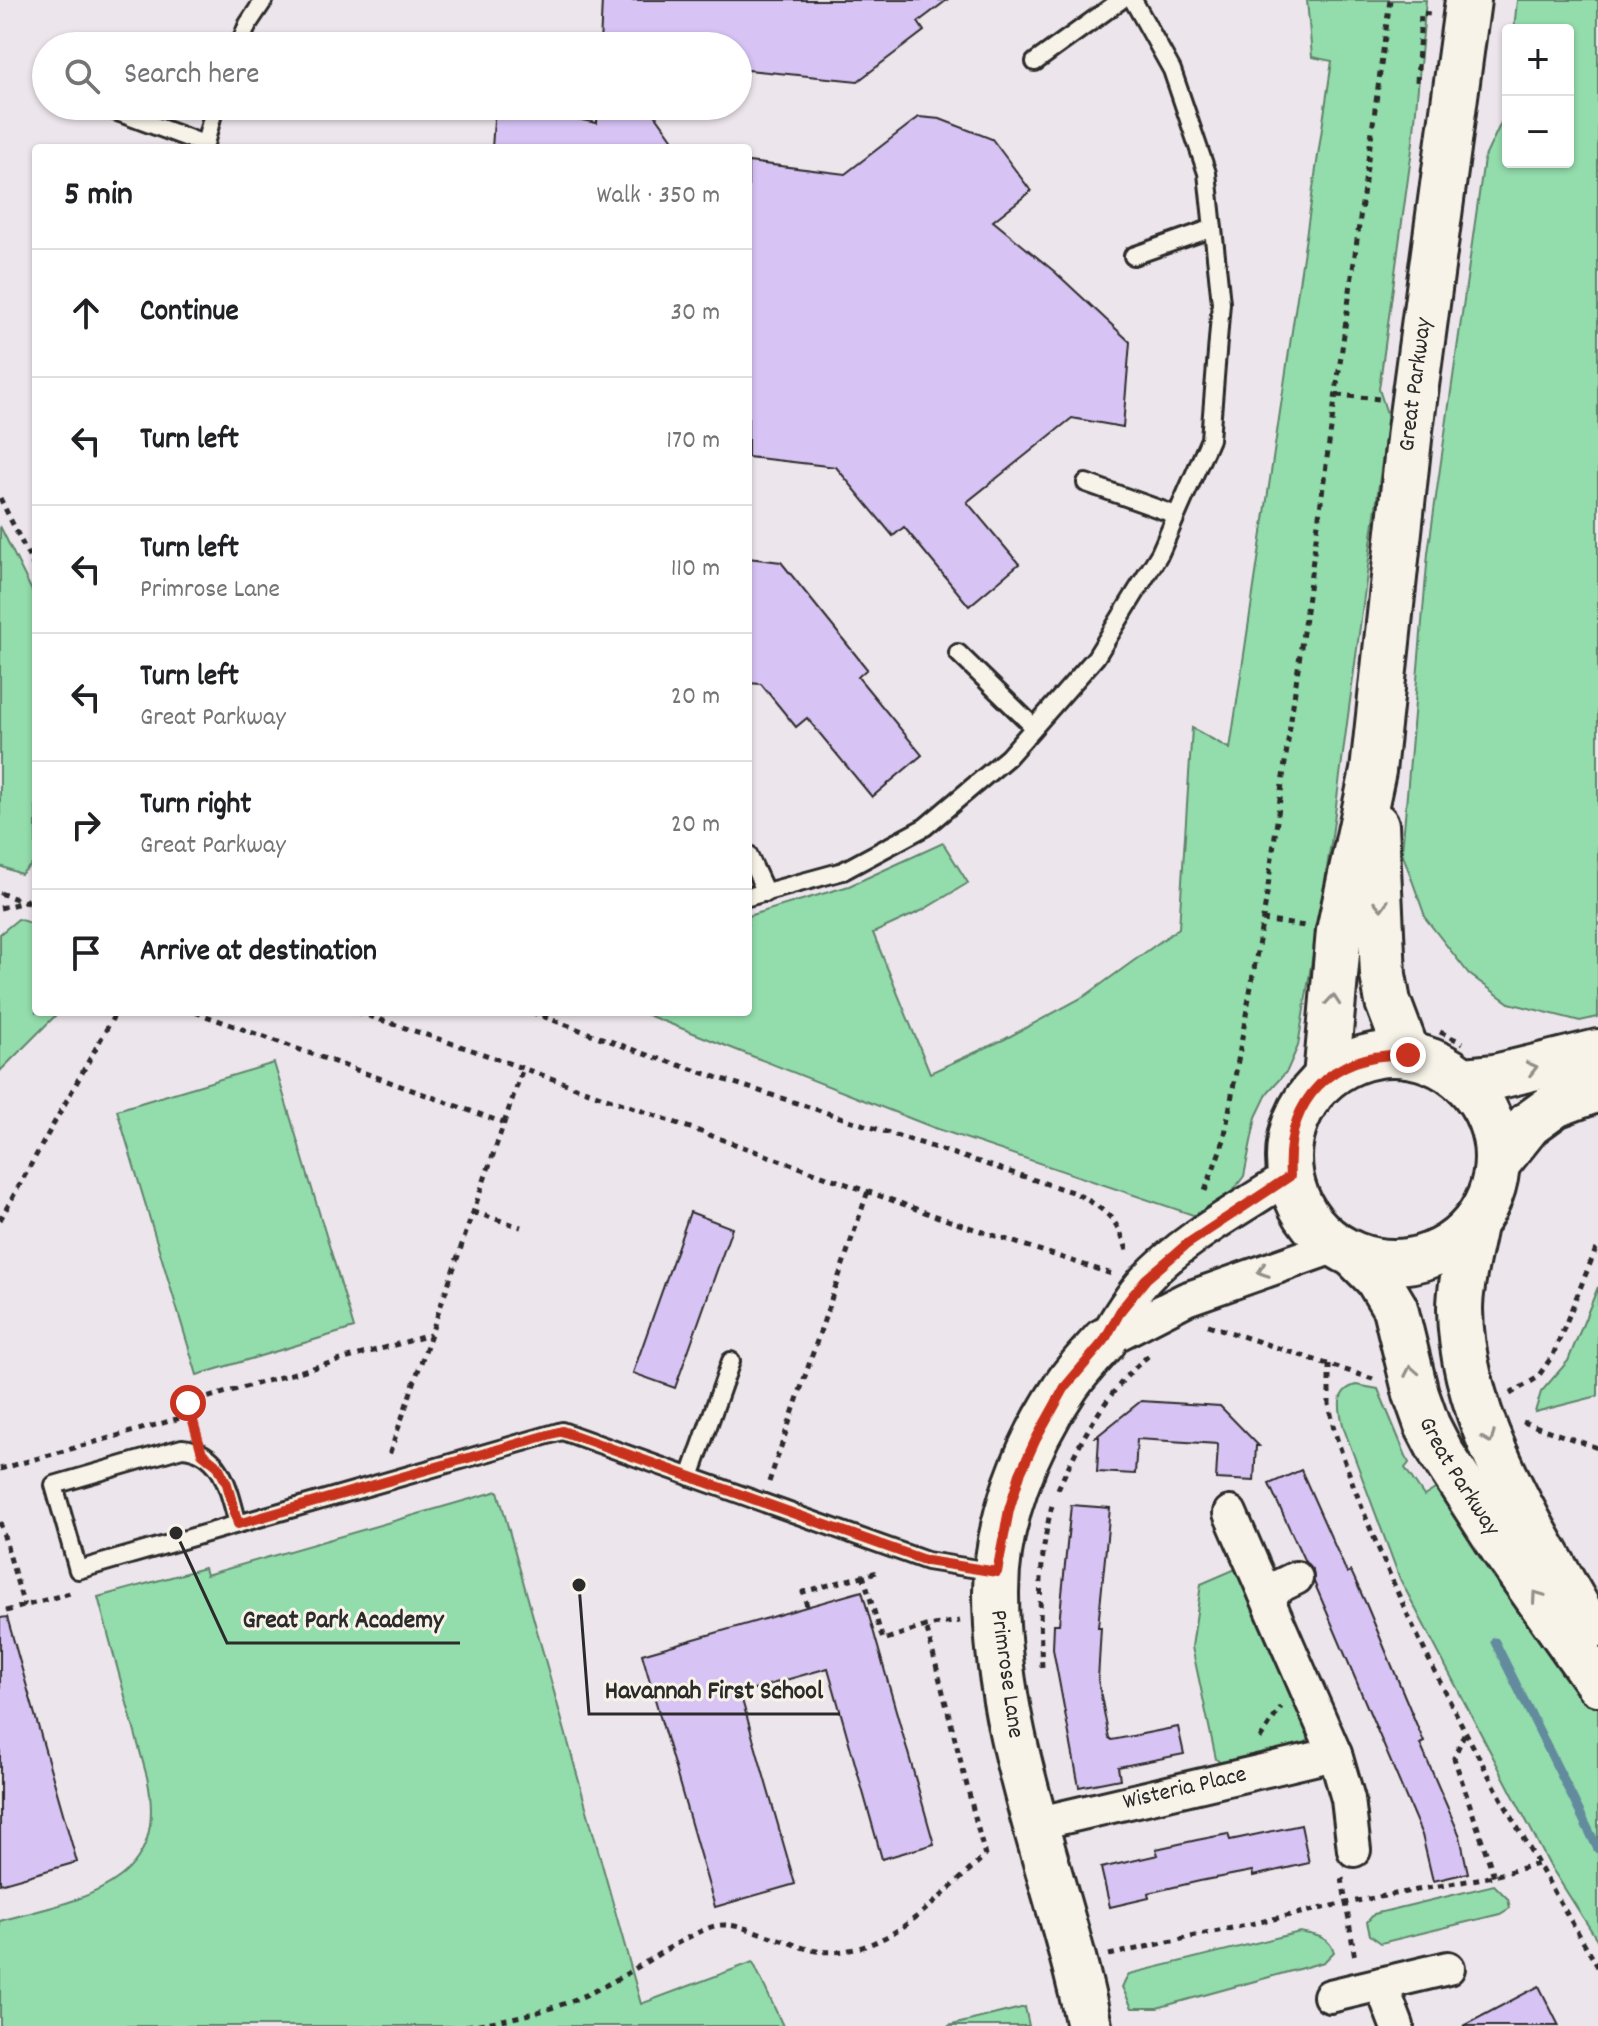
<!DOCTYPE html>
<html lang="en">
<head>
<meta charset="utf-8">
<style>
	:root { --surface:#fff; --page:#f6f6f6; --text:#202124; --muted:#757577; --line:#e0e0e0 }
	body { margin:0; font-family:Dekko,sans-serif; background:var(--page); color:var(--text) }
	.controls { position:absolute; right:24px; top:24px; display:grid; overflow:hidden; border-radius:8px; box-shadow:0 2px 6px #0004 }
	.controls button { width:72px; height:72px; display:grid; place-items:center; padding:0; border:0; border-bottom:2px solid var(--line); background:var(--surface); color:var(--text); font:40px sans-serif }
	.stop { position:absolute; width:24px; height:24px; margin:-18px; border:6px solid #c8321e; border-radius:50%; background:#fff }
	.stop.end { background:#c8321e; border-color:#fff; box-shadow:0 2px 8px #0008 }
	.list { margin:0; padding:0; list-style:none }
	h2 { display:flex; justify-content:space-between; align-items:center; height:104px; margin:0; padding:0 32px; font-size:34px }
	h2 small { font-size:26px; font-weight:400; color:var(--muted) }
	.list li { display:grid; grid-template-columns:52px 1fr auto; gap:24px; align-items:center; box-sizing:border-box; height:128px; padding:0 32px; border-top:2px solid var(--line) }
	.list b { display:block; font-size:30px; white-space:nowrap }
	.list p { margin:0; font-size:26px; white-space:nowrap; color:var(--muted) }
	.list em { font-size:26px; font-style:normal; color:var(--muted) }
	.icon { flex:none; width:44px; height:44px; fill:none; stroke:currentColor; stroke-width:2; stroke-linecap:round; stroke-linejoin:round }
	.map { position:relative; flex:none; width:1598px; height:2026px; overflow:hidden }
	.search { position:absolute; background:var(--surface); box-shadow:0 2px 6px #0004; left:32px; top:32px; width:720px; height:88px; display:flex; align-items:center; gap:20px; box-sizing:border-box; padding:0 28px; border-radius:44px; color:var(--muted); font-size:30px }
	.panel { position:absolute; background:var(--surface); box-shadow:0 2px 6px #0004; left:32px; top:144px; width:720px; height:872px; border-radius:8px }
	.map>svg:first-child { display:block }
	.green { fill:#93dcac; stroke:#5f846c; stroke-width:2 }
	.lines { fill:none; stroke-linecap:round; stroke-linejoin:round }
	.stream { stroke:#628c9d; stroke-width:9 }
	.building { fill:#d7c3f4; stroke:#2b2b2b; stroke-width:2 }
	.lane-casing { stroke:#2b2b2b; stroke-width:22 }
	.street-casing { stroke:#2b2b2b; stroke-width:38 }
	.secondary-casing { stroke:#2b2b2b; stroke-width:50 }
	.path { stroke:#2b2b2b; stroke-width:5; stroke-dasharray:6 6; stroke-linecap:butt }
	.lane { stroke:#f7f3e8; stroke-width:16 }
	.street { stroke:#f7f3e8; stroke-width:32 }
	.secondary { stroke:#f7f3e8; stroke-width:44 }
	.oneway { stroke:#918f8a }
	.route { stroke:#c8321e; stroke-width:10 }
	.labels { text-anchor:middle; dominant-baseline:central; stroke-width:6; stroke-linejoin:round; paint-order:stroke }
	.street-label { font-size:24px; fill:#2b2b2b; stroke:#f7f3e8 }
	.leader { fill:none; stroke:#2b2b2b; stroke-width:3 }
	.callout-dot { fill:#2b2b2b; stroke:#f7f3e8; stroke-width:3 }
	.callout-label { font-size:26px; text-anchor:middle; font-weight:bold; fill:#2b2b2b; stroke:#f7f3e8; stroke-width:6; stroke-linejoin:round; paint-order:stroke }
</style>
</head>
<body>
<div class="map">
<svg width="1598" height="2026" viewBox="0 0 1598 2026">
	<rect width="100%" height="100%" fill="#ede5ec"/>
	<filter id="ink" filterUnits="userSpaceOnUse"><feTurbulence type="fractalNoise" baseFrequency=".0125" numOctaves="2"/><feDisplacementMap in="SourceGraphic" scale="16" xChannelSelector="R" yChannelSelector="G"/><feConvolveMatrix kernelMatrix="1 2 1 2 8 2 1 2 1" color-interpolation-filters="sRGB"/></filter>
	<g filter="url(#ink)">
		<!-- green -->
		<path class="green" d="M1307 0H1426L1413 142 1379 389 1388 417 1331 843 1298 1046 1287 1071 1268 1092 1256 1117 1244 1176 1226 1200 1199 1217 932 1127 640 1012H748V916L849 886 943 843 968 883 921 911 873 933 930 1073 1005 1039 1085 996 1179 928 1192 728 1230 749 1332 61 1312 57Z
			M1517 0H1598V1017L1580 1021 1509 1003 1469 974 1426 919 1402 852 1428 553 1484 159 1506 112 1508 92V162H1568V30H1514Z
			M0 526 36 599V861L21 874 0 866Z
			M18 919 36 925V1012H59L0 1071V934Z
			M274 1063 354 1328 197 1375 117 1110Z
			M1598 1287V1396L1535 1412 1541 1392 1568 1361Z
			M1356 1385 1378 1389 1409 1463 1405 1468 1424 1496 1443 1484 1483 1537 1598 1708V1941L1549 1864 1400 1579 1344 1429C1340 1412 1333 1391 1356 1385Z
			M498 1491 641 2004 753 1962 783 2026H0V1921C81 1899 171 1887 147 1777L98 1597 204 1568 206 1575Z
			M1238 1568 1315 1731 1303 1746 1224 1766 1216 1759 1192 1647 1201 1584Z
			M1494 1885 1508 1899 1510 1908 1500 1914 1381 1943 1370 1935 1367 1922 1374 1914Z
			M1300 1932C1314 1935 1329 1936 1334 1952L1324 1962 1157 2008H1132L1122 1987 1129 1974Z
			M1025 2007 1029 2026H948Z"/>
		<g class="lines">
			<!-- stream -->
			<path class="stream" d="M1495 1642 1598 1849"/>
		</g>
		<!-- building -->
		<path class="building" d="M602 0H947L918 22 924 31 858 81 738 69V46H600Z
			M495 106H513L597 123 598 106H649L679 148H492Z
			M919 117 940 119 992 139 1031 191 993 221 1055 272 1130 342 1123 427 1072 418 967 502 1019 564 969 606 904 527 893 536 836 467 748 457V162L845 174Z
			M748 558 781 562 867 669 858 677 922 755 872 797 807 718 796 727 761 684 748 683Z
			M690 1212 732 1228 675 1388 633 1373Z
			M1141 1401 1220 1406 1259 1446H1256L1254 1481 1216 1479 1218 1444 1137 1439 1135 1474 1097 1472 1099 1437H1096Z
			M1301 1470 1347 1573 1351 1571 1367 1606 1405 1697 1424 1742 1420 1744 1460 1836 1468 1873 1433 1881 1422 1835 1314 1582 1313 1570 1305 1562 1269 1484Z
			M1071 1505 1110 1508 1098 1627H1101L1098 1680 1109 1738 1112 1740 1178 1727 1184 1754 1118 1767 1120 1779 1079 1787 1053 1649 1054 1624H1059Z
			M862 1591 934 1844 882 1859 828 1668 740 1693 795 1884 715 1907 642 1654Z
			M7 1617 77 1862 0 1884V1618Z
			M1301 1825 1309 1863 1253 1876 1252 1871 1200 1881 1148 1893 1149 1898 1110 1907 1101 1868 1158 1855 1156 1849 1197 1840 1228 1834 1230 1840Z
			M1539 1986 1559 2026H1463Z"/>
		<g class="lines">
			<!-- lane casing -->
			<g class="lane-casing">
				<path id="lane" d="M239 46 248 24 264 0
					M1035 62 1121 0
					M101 106 204 144
					M204 148 215 106
					M1133 256 1213 228
					M1086 483 1176 515
					M958 653 1034 727
					M748 854 766 893
					M748 897 843 871 925 827 1008 757 1096 657 1160 553 1210 439 1221 303 1207 173 1172 70 1133 0
					M690 1477 731 1361
					M238 1524C229 1491 223 1451 182 1448L54 1485 78 1570 562 1431 927 1561 996 1572"/>
			</g>
			<!-- street casing -->
			<g class="street-casing">
				<g id="street">
					<path d="M1104 1341C1116 1319 1128 1299 1145 1280 1185 1237 1242 1208 1290 1176"/>
					<path d="M1104 1341 1186 1299 1336 1246"/>
					<path d="M1230 1513 1335 1754 1348 1799 1354 1850"/>
					<path d="M1265 1593 1296 1578"/>
					<path id="s1" d="M1035 1824 1335 1754"/>
					<path d="M1381 1984 1397 2026"/>
					<path d="M1330 1996 1448 1968"/>
				</g>
			</g>
			<!-- secondary casing -->
			<g class="secondary-casing">
				<g id="secondary">
					<path d="M1376 825 1383 975 1388 1002 1408 1055"/>
					<circle cx="1393" cy="1158" r="104"/>
					<path id="s2" d="M1326 1078 1339 931 1373 771 1410 430 1468 0"/>
					<path d="M1465 1080 1495 1077 1598 1052"/>
					<path d="M1497 1164 1529 1124 1555 1105 1598 1089"/>
					<path d="M1474 1225C1469 1252 1460 1282 1460 1309 1461 1422 1536 1533 1589 1628"/>
					<path id="s3" d="M1355 1256 1377 1278 1395 1308 1416 1394 1427 1425 1443 1456 1505 1552 1598 1683"/>
					<path d="M1089 2026C1060 1882 996 1742 996 1593 996 1522 1026 1446 1065 1388 1076 1371 1091 1356 1104 1341"/>
				</g>
			</g>
			<!-- path -->
			<path class="path" d="M1417 82 1421 13 1430 14
				M1337 395 1380 399
				M0 498 36 571
				M0 893 36 906
				M0 908 25 902 36 891
				M1262 920 1305 926
				M195 1012 504 1123 388 1458
				M357 1012 472 1050 950 1221 1112 1274
				M531 1012 651 1056 1075 1193C1106 1210 1118 1218 1128 1254
				M1440 1032 1463 1043
				M504 1123 523 1068
				M1205 1191 1224 1140 1266 901 1390 0
				M473 1212 521 1227
				M0 1220 116 1012
				M1208 1325 1373 1379
				M1329 1364V1404L1334 1430C1397 1620 1497 1795 1598 1967
				M1510 1394 1537 1378 1553 1355 1598 1244
				M1523 1422 1598 1448
				M195 1429 188 1403 430 1335
				M0 1469 191 1415
				M769 1482 868 1191
				M1058 1489C1079 1442 1107 1390 1148 1356
				M0 1522 24 1606
				M863 1575 883 1640 926 1626 960 1621
				M807 1606 803 1592 881 1571
				M6 1611 70 1593
				M1042 1667C1039 1612 1038 1556 1053 1502
				M1464 1734 1454 1758 1494 1876
				M1260 1739 1281 1707
				M1342 1878 1355 1959
				M1109 1955 1346 1903 1494 1876 1537 1864
				M466 2026C520 2018 562 2009 610 1983 644 1965 675 1941 711 1927 731 1920 757 1933 776 1938 789 1942 803 1949 817 1951 886 1960 938 1897 985 1856L926 1626"/>
			<!-- lane -->
			<use href="#lane" class="lane"/>
			<!-- street -->
			<use href="#street" class="street"/>
			<!-- secondary -->
			<use href="#secondary" class="secondary"/>
		</g>
		<!-- one-way arrows -->
		<defs><path id="oneway-chevron" d="M-2-3.5L2.5 0L-2 3.5" fill="none" stroke-width="1.6" stroke-linecap="round" stroke-linejoin="round" transform="scale(2)"/></defs>
		<g class="oneway">
			<use href="#oneway-chevron" transform="translate(1381 905) rotate(88)"/>
			<use href="#oneway-chevron" transform="translate(1333 1000) rotate(-85)"/>
			<use href="#oneway-chevron" transform="translate(1532 1068) rotate(-14)"/>
			<use href="#oneway-chevron" transform="translate(1263 1271) rotate(161)"/>
			<use href="#oneway-chevron" transform="translate(1411 1371) rotate(-101)"/>
			<use href="#oneway-chevron" transform="translate(1489 1438) rotate(69)"/>
			<use href="#oneway-chevron" transform="translate(1537 1596) rotate(-125)"/>
		</g>
	</g>
	<g class="lines" filter="url(#ink)">
		<!-- route -->
		<path class="route" d="M188 1403 202 1453 218 1466 227 1484 238 1524 562 1431 927 1561 997 1572 1009 1510 1020 1474 1036 1439 1065 1387 1104 1341 1121 1310 1146 1279 1187 1244 1290 1176C1285 1100 1331 1052 1408 1055"/>
	</g>
	<g class="labels">
		<!-- street labels -->
		<g class="street-label">
			<text stroke="none"><textPath href="#s2" startOffset="700">Great Parkway</textPath></text>
			<text stroke="none"><textPath href="#s3" startOffset="248">Great Parkway</textPath></text>
			<text transform="translate(1006 1674) rotate(82)">Primrose Lane</text>
			<text stroke="none"><textPath href="#s1" startOffset="154">Wisteria Place</textPath></text>
		</g>
	</g>
	<!-- callouts -->
	<path class="leader" d="M176 1533L227 1643H460M579 1585L589 1714H840"/>
	<g class="callout-dot">
		<circle cx="176" cy="1533" r="8"/>
		<circle cx="579" cy="1585" r="8"/>
	</g>
	<g class="callout-label">
		<text x="343" y="1627">Great Park Academy</text>
		<text x="714" y="1698">Havannah First School</text>
	</g>
</svg>
<div class="controls">
<button>+</button>
<button>−</button>
</div>
<div class="stop" style="left:188px;top:1403px"></div>
<div class="stop end" style="left:1408px;top:1055px"></div>
<div class="search"><svg class="icon" aria-label="search" viewBox="0 0 24 24"><circle cx="10" cy="10" r="6"/><path d="M15 15l6 6"/></svg>Search here</div>
<section class="panel">
<h2>5 min<small>Walk · 350 m</small></h2>
<ul class="list">
<li><svg class="icon" aria-label="ahead" viewBox="0 0 24 24"><path d="M12 20V5M6 11l6-6 6 6"/></svg><div><b>Continue</b></div><em>30 m</em></li>
<li><svg class="icon" aria-label="left" viewBox="0 0 24 24"><path d="M17 20v-9H6M10 6l-5 5 5 5"/></svg><div><b>Turn left</b></div><em>170 m</em></li>
<li><svg class="icon" aria-label="left" viewBox="0 0 24 24"><path d="M17 20v-9H6M10 6l-5 5 5 5"/></svg><div><b>Turn left</b><p>Primrose Lane</p></div><em>110 m</em></li>
<li><svg class="icon" aria-label="left" viewBox="0 0 24 24"><path d="M17 20v-9H6M10 6l-5 5 5 5"/></svg><div><b>Turn left</b><p>Great Parkway</p></div><em>20 m</em></li>
<li><svg class="icon" aria-label="right" viewBox="0 0 24 24"><path d="M7 20v-9h11M14 6l5 5-5 5"/></svg><div><b>Turn right</b><p>Great Parkway</p></div><em>20 m</em></li>
<li><svg class="icon" aria-label="arrive" viewBox="0 0 24 24"><path d="M6 21V4h12l-3 4 3 4H6"/></svg><div><b>Arrive at destination</b></div></li>
</ul>
</section>
</div>
</body>
</html>
